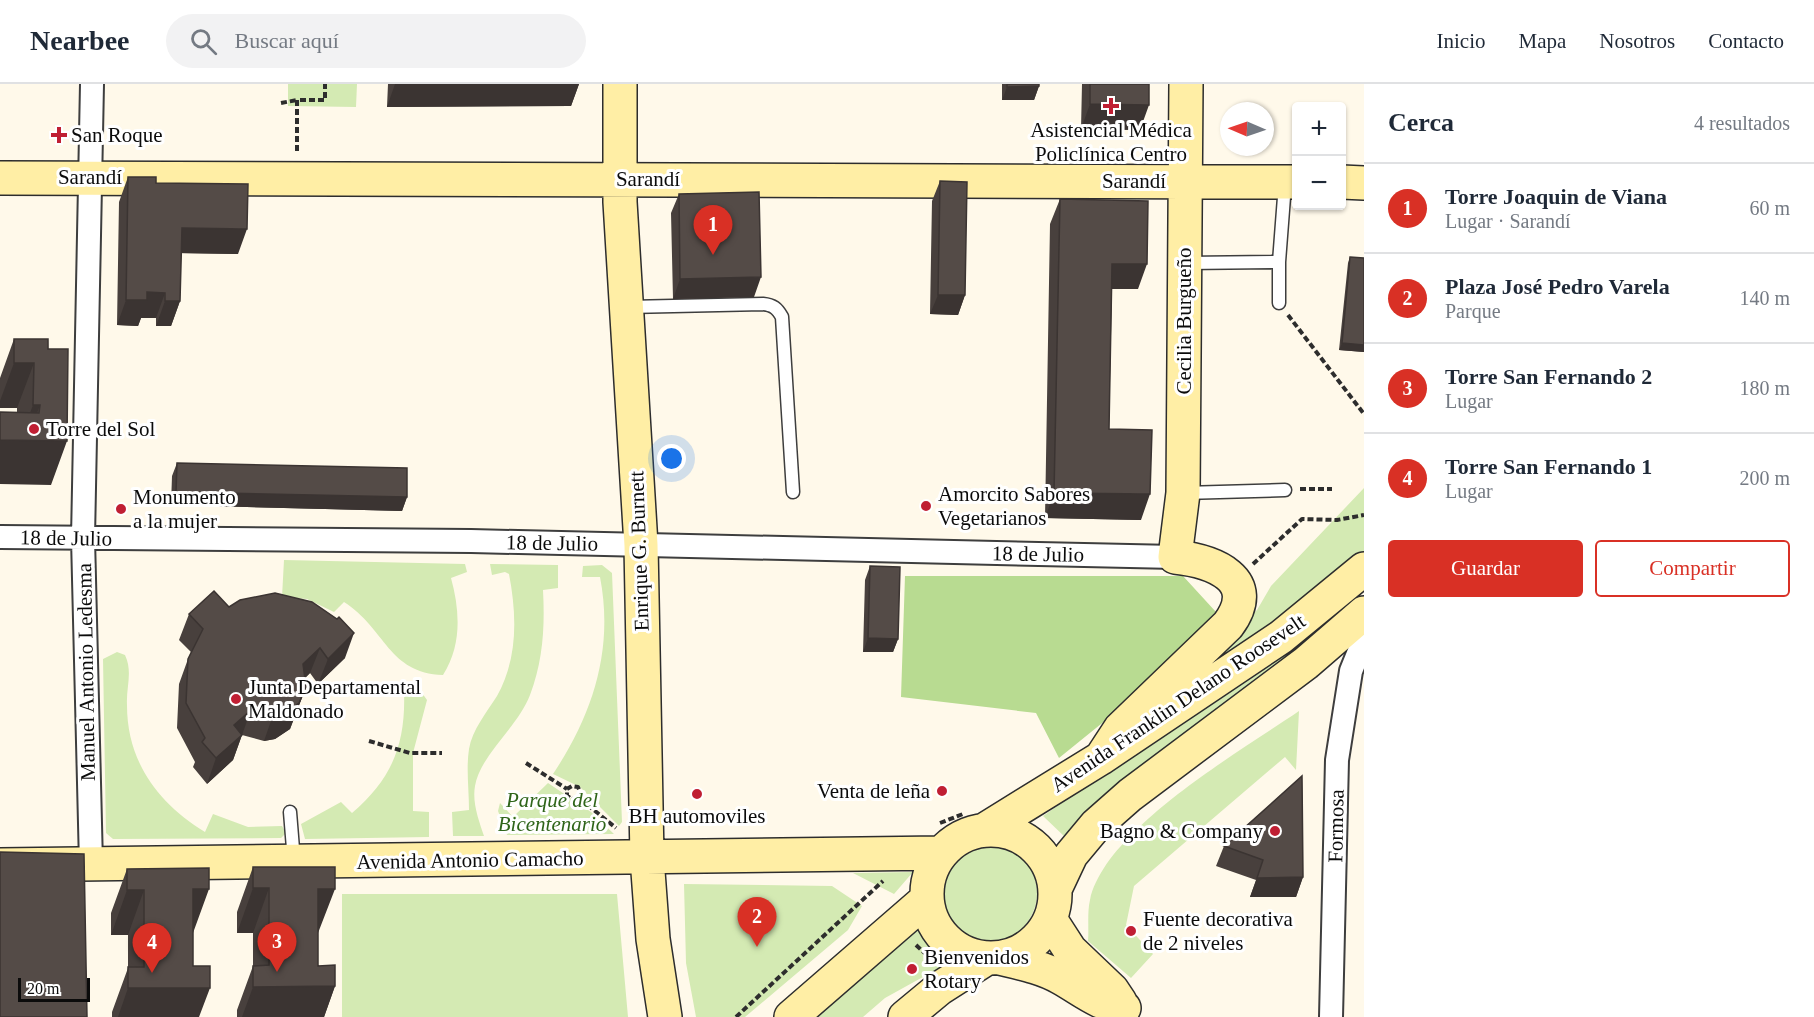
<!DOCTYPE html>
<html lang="es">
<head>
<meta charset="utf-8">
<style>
	:root { --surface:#fff; --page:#f2f2f3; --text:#1f2937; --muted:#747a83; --line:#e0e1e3; --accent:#d93025 }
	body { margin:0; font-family:"Times New Roman",serif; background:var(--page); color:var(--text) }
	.controls { position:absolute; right:18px; top:18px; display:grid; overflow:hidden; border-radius:6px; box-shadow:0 2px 4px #0004 }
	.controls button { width:54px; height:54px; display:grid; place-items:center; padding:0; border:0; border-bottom:2px solid var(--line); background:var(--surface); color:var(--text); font:30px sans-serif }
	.compass { position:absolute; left:1220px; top:18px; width:54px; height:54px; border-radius:50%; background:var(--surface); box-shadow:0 2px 4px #0004; rotate:272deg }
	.scale { position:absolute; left:18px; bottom:15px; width:72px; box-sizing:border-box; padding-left:6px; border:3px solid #0b0b0b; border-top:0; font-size:16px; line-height:21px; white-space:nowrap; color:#0b0b0b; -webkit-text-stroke:4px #fff; paint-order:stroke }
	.you { position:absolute; left:672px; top:375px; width:21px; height:21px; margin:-15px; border:4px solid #fff; border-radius:50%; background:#1a73e8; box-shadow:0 0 0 9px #1a73e833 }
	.badge { display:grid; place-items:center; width:39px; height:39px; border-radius:50%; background:var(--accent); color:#fff; font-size:20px; font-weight:700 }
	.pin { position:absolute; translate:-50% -50px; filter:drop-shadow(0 2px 3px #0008) }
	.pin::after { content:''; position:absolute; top:32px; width:21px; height:18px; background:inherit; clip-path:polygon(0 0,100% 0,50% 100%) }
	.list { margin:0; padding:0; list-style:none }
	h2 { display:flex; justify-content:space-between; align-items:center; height:78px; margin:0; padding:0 24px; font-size:26px }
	h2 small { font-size:20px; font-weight:400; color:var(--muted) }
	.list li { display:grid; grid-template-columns:39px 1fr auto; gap:18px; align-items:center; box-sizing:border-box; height:90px; padding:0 24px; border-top:2px solid var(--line) }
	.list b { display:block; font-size:22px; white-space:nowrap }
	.list p { margin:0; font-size:20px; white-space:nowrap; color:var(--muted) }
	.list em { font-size:20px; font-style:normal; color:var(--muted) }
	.actions { display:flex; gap:12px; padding:18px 24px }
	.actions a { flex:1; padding:14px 0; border:2px solid var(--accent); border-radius:6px; text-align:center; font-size:21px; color:var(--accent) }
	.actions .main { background:var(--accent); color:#fff }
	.icon { flex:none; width:33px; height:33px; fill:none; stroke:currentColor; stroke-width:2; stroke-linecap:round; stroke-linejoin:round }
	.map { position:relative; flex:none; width:1364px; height:933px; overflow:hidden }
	header { display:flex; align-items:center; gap:36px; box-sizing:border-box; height:84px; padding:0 30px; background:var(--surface); border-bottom:2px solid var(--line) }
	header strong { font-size:28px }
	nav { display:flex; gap:33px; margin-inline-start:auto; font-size:21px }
	.search { width:420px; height:54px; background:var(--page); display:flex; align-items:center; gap:15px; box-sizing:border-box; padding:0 21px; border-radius:33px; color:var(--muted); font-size:22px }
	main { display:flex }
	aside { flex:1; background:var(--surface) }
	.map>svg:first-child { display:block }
	.green { fill:#d4eab3 }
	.forest { fill:#b8db91 }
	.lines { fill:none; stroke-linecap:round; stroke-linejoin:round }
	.lane-casing { stroke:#3e3e3e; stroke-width:15 }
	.street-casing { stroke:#3e3e3e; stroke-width:26 }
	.secondary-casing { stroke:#2d2d2d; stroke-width:36 }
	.path { stroke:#2d2d2d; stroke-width:4; stroke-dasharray:6 3; stroke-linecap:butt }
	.lane { stroke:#fff; stroke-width:12 }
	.street { stroke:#fff; stroke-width:22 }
	.secondary { stroke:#ffeea5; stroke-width:33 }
	.wall { fill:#48403d }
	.shaded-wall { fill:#3b3432 }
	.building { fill:#544b47; stroke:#3b3432; stroke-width:1.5 }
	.poi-dot { fill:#c01f33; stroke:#fff; stroke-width:2 }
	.labels { text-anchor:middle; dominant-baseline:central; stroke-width:6; stroke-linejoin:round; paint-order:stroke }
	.poi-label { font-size:21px; fill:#0b0b0b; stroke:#fff; text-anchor:start }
	.street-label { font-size:21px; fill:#0b0b0b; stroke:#fff }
	.park-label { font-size:21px; font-style:italic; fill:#2f651a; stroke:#fff }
</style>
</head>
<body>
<header>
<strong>Nearbee</strong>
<div class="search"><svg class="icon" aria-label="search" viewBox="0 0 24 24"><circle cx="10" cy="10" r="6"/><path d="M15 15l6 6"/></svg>Buscar aquí</div>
<nav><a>Inicio</a><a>Mapa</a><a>Nosotros</a><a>Contacto</a></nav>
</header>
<main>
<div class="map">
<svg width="1364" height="933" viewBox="0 0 1364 933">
	<rect width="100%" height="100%" fill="#fff9ea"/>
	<!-- green -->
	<path class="green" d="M288 0H357L356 23 288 22Z
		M1364 404V474L1211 584 1203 577 1257 526 1271 502Z
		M284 476 465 480 467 488 451 494C460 527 462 561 443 591 388 589 386 545 344 518L334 528 307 515 282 513Z
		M490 480 558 481V504L543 506C545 543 543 577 530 611 518 643 480 671 475 702 472 719 479 737 484 752H453L452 728 469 726C469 706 466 684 469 665 472 646 487 628 497 612 518 574 517 532 509 490L505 488 492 491Z
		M602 481 612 489 622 738 619 742 580 703 553 690C593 630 614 565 600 493H582L583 482Z
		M1364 506 1291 573 1066 754 1043 732Z
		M117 568 125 571C133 588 126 603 127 621 127 678 158 719 205 748L213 730 248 743 282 742 286 749 281 754 113 755 106 749 103 575Z
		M410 606 422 609 427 616 413 669V727L429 728V753L305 755 301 740 341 718 352 729C392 695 406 660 404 607Z
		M1299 627 1296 686 1285 673 1134 802 1126 841 1153 870 1131 894 1088 857C1089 844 1087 828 1090 816 1105 745 1241 667 1299 627Z
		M548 699 591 728 614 750 507 751 498 727 500 719 513 733Z
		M939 809a49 49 0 1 1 98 0a49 49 0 1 1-98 0Z
		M913 788 894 810 853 789Z
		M684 800 832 802 862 822 848 846 745 933H696L686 879Z
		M342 810H617L628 933H342Z
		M916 845 950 878 885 914 863 933H818Z"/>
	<!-- forest -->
	<path class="forest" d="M905 492H1183L1216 528 1138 610 1059 674 1036 629 901 613Z"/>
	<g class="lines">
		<!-- lane casing -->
		<g class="lane-casing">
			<path id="lane" d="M1186 179 1279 178
				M1279 219V178L1285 100
				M628 223 763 220C773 221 777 224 782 233L793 408
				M1184 409 1285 406
				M290 728 294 777"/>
		</g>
		<!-- street casing -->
		<g class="street-casing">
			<path id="street" d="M0 453 471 457 1175 473
				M91 780 83 454 92 0
				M1331 933 1337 676 1351 587 1364 555"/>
		</g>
		<!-- secondary casing -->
		<g class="secondary-casing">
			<path id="secondary" d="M620 0V118L641 461 647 774 653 855 665 933
				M0 94 1296 98
				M1342 98 1364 99
				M1101 674 1120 645 1228 541C1262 495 1213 477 1175 473L1183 409 1186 0
				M986 745 1101 674 1281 553 1364 485
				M927 810a64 64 0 1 1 128 0a64 64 0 1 1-128 0Z
				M0 781 941 769
				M1055 805 1071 771 1096 741 1130 711 1306 579 1364 529
				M1050 835 1070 866 1112 906 1120 918
				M999 874C1020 879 1042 883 1061 894 1084 907 1098 920 1124 924
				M791 933 927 815
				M905 933 940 904 987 874"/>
		</g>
		<!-- path -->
		<path class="path" d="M281 19 297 16
			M297 67V16H325V0
			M1288 231 1364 330
			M1300 405H1332
			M1253 480 1302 435 1337 436 1364 431
			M369 657 410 669H442
			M526 679 567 705
			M579 714 580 708 578 703 572 702 567 705V711L571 715 579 714 616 744
			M940 739 963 730
			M916 861 932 876
			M736 933 883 797"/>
		<!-- lane -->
		<use href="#lane" class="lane"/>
		<!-- street -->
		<use href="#street" class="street"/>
		<!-- secondary -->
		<use href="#secondary" class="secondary"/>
	</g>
	<!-- wall -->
	<path class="wall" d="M388 0H579L571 22 387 23Z
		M1002 0H1039V2L1034 16H1002Z
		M1082 0H1149L1140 46 1081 45Z
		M128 93 156 99 238 170 181 169 180 217 171 242H156V234H141L138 242 117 241 119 118Z
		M940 97 965 211 958 231 930 230 932 117Z
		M679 110 754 213 673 215 671 129Z
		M1060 115 1138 205H1112L1109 345 1141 436 1045 434 1050 140Z
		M1350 173 1364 268 1339 266 1348 179Z
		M14 255H48L51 401 17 328V324H0V294Z
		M177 379 407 413 402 427 171 421 172 392Z
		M870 482 898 555 893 568H863L865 496Z
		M229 523 345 574 318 600 310 589 305 594 306 603 290 645 275 655 264 657 242 651 233 676 207 700 193 683 195 678 177 644 179 600 188 575 191 568 179 556 189 530Z
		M1302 692 1303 793 1296 813H1250L1256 796 1216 782 1224 762Z
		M253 783 318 849V882L335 902 324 933H237V926L253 882V849H237V828Z
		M127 785 193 848V882L199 933H112V928L128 884V851H111V829Z"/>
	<!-- shaded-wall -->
	<path class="shaded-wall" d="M395 0H579L571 22 387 23Z
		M1039 2 1034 16H1002L1007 3Z
		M1090 20 1149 21 1140 46 1081 45Z
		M182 144 247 145 238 170 172 169Z
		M1112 180H1147L1138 205H1103Z
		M761 193 754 213 673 215 680 195Z
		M147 208 165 209 156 234H141L138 242 117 241 126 216Z
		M938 211H965L958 231 930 230Z
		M165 217H180L171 242H156Z
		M1342 259 1364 261V268L1339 266Z
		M14 279H34L17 324H0V317Z
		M33 321H40L27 356 67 357 51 401 0 400V356H20Z
		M176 408 407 413 402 427 171 421Z
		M1054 409 1150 410 1141 436 1045 434Z
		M354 549 345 574 318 600 328 575Z
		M868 554 898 555 893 568H863Z
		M320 564 310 589 294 605 303 580Z
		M306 603 290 645 275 655 264 657 273 631Z
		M251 626 233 676 207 700 216 674 234 641Z
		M1303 793 1296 813H1250L1257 794Z
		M253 804H269L253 849H237Z
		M193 805H209L193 849Z
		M318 805H335L318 849Z
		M127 806H144L128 851H111Z
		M335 902 324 933H242L253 903Z
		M128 904H210L199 933H118Z"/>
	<!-- building -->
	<path class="building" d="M1007 0H1039V2L1007 3Z
		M1090 0H1149V21L1090 20Z
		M128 93H156V99L248 100 247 145 182 144 180 217H165V209L147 208V216H126Z
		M940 97 967 98 965 211H938Z
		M759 108 761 193 680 195 679 110Z
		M1060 115 1148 117 1147 180H1112L1109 345 1152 346 1150 410 1054 409Z
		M1350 173 1364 174V261L1342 259Z
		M14 255H48V265H68L67 357 0 356V328L39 329 40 321H33L34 279H14Z
		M177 379 407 384V413L176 408Z
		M870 482 900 483 898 555 868 554Z
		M214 507 229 523 240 516 275 509 312 518 337 535 339 533 354 549 328 575 320 564 303 580 306 603 299 619 284 630 273 631 251 626 234 641 242 651 216 674 202 658 205 654 186 619 188 575 203 545 189 530Z
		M1302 692 1303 793 1257 794 1263 776 1224 762Z
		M0 768 84 770 87 933H0Z
		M253 783H335V805H318V882L335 881V902L253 903V882L269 881V804H253Z
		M209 784V805H193V882H210V904H128V883H144V806H127V785Z"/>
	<!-- markers -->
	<g class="poi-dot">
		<path d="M1108 13h6v6h6v6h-6v6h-6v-6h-6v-6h6z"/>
		<path d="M56 42h6v6h6v6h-6v6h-6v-6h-6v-6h6z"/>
		<circle cx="34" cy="345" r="6"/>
		<circle cx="926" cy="422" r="6"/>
		<circle cx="121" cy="425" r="6"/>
		<circle cx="236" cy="615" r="6"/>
		<circle cx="942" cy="707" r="6"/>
		<circle cx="697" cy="710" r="6"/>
		<circle cx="1275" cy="747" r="6"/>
		<circle cx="1131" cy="847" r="6"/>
		<circle cx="912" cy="885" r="6"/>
	</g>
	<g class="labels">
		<!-- poi labels -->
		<g class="poi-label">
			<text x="1111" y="46" text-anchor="middle">Asistencial Médica<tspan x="1111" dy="24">Policlínica Centro</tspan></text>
			<text x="71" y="51">San Roque</text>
			<text x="46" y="345">Torre del Sol</text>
			<text x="938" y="410">Amorcito Sabores<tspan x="938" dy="24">Vegetarianos</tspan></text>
			<text x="133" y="413">Monumento<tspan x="133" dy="24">a la mujer</tspan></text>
			<text x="248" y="603">Junta Departamental<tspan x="248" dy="24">Maldonado</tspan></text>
			<text x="930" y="707" text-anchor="end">Venta de leña</text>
			<text x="697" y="732" text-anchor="middle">BH automoviles</text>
			<text x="1263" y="747" text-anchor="end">Bagno &amp; Company</text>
			<text x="1143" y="835">Fuente decorativa<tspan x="1143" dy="24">de 2 niveles</tspan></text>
			<text x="924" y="873">Bienvenidos<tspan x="924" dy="24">Rotary</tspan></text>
		</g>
		<!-- street labels -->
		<g class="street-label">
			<text x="90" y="93">Sarandí</text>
			<text x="648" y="95">Sarandí</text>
			<text x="1134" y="97">Sarandí</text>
			<text transform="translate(1184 237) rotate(-90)">Cecilia Burgueño</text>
			<text transform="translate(66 454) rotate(1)">18 de Julio</text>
			<text transform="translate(552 459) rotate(1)">18 de Julio</text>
			<text transform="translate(639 467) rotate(-92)">Enrique G. Burnett</text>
			<text transform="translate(1038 470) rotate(1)">18 de Julio</text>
			<text transform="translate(86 588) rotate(-91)">Manuel Antonio Ledesma</text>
			<text transform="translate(1178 619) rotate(-34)">Avenida Franklin Delano Roosevelt</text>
			<text transform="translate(1336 742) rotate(-89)">Formosa</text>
			<text transform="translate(470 776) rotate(-1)">Avenida Antonio Camacho</text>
		</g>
		<!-- park labels -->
		<g class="park-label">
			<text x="552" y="716">Parque del<tspan x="552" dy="24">Bicentenario</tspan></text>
		</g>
	</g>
</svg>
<div class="controls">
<button>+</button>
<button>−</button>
</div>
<svg class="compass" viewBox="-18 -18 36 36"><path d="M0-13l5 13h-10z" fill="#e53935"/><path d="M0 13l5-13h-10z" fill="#747a83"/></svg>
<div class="scale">20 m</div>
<div class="you"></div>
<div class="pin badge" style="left:713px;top:171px">1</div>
<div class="pin badge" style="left:757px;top:863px">2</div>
<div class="pin badge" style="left:277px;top:888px">3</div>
<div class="pin badge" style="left:152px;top:889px">4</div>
</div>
<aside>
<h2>Cerca<small>4 resultados</small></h2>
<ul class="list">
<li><span class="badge">1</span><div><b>Torre Joaquin de Viana</b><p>Lugar · Sarandí</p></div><em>60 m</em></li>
<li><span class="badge">2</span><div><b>Plaza José Pedro Varela</b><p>Parque</p></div><em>140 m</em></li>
<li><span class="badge">3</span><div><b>Torre San Fernando 2</b><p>Lugar</p></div><em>180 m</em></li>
<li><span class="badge">4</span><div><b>Torre San Fernando 1</b><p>Lugar</p></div><em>200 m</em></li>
</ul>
<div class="actions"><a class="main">Guardar</a><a>Compartir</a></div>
</aside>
</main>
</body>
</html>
